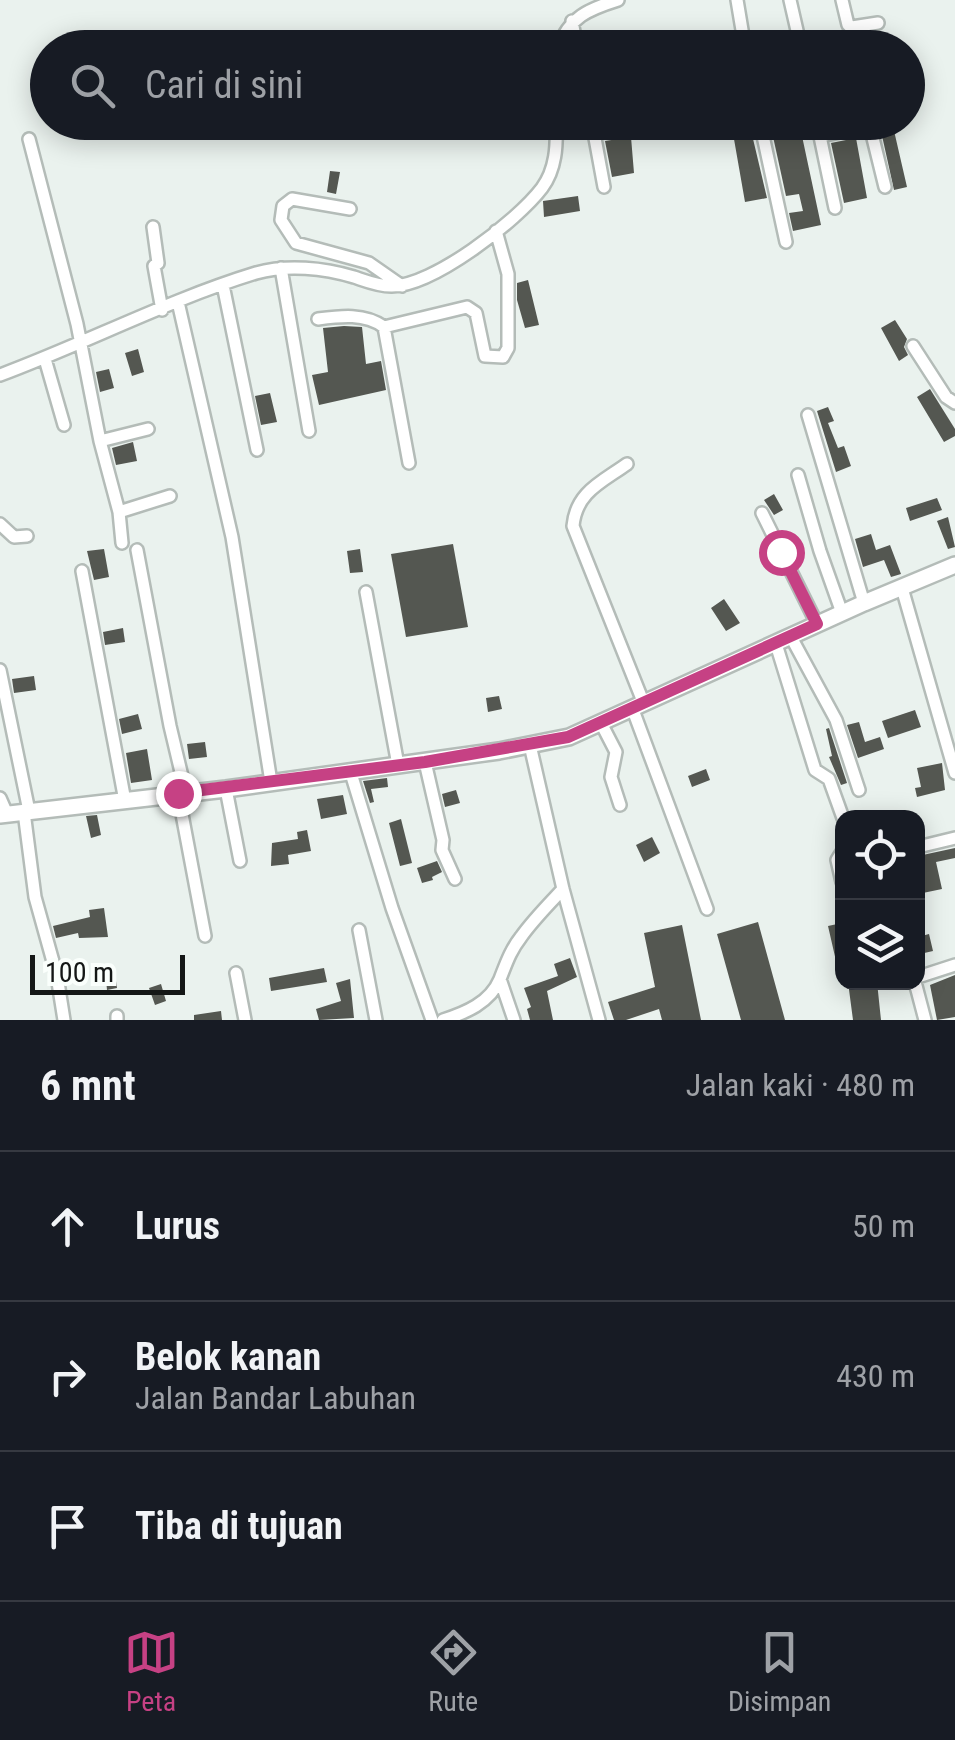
<!DOCTYPE html>
<html lang="id">
<head>
<meta charset="utf-8">
<style>
	:root { --surface:#171b24; --page:#242831; --text:#f1f3f6; --muted:#9ea1a6; --line:#363941; --accent:#c64184 }
	body { margin:0; font-family:"Roboto Condensed",sans-serif; background:var(--page); color:var(--text) }
	.controls { position:absolute; right:30px; bottom:30px; display:grid; overflow:hidden; border-radius:20px; box-shadow:0 5px 25px #0003 }
	.controls button { width:90px; height:90px; display:grid; place-items:center; padding:0; border:0; border-bottom:2px solid var(--line); background:var(--surface); color:var(--text); font:50px sans-serif }
	.scale { position:absolute; left:30px; bottom:25px; width:155px; box-sizing:border-box; padding-left:10px; border:5px solid #141716; border-top:0; font-size:28px; line-height:35px; white-space:nowrap; color:#141716; -webkit-text-stroke:8px #fafffc; paint-order:stroke }
	.stop { position:absolute; width:30px; height:30px; margin:-22px; border:8px solid #c64184; border-radius:50%; background:#fff }
	.stop.end { background:#c64184; border-color:#fff; box-shadow:0 2px 10px #0008 }
	.list { margin:0; padding:0; list-style:none }
	h2 { display:flex; justify-content:space-between; align-items:center; height:130px; margin:0; padding:0 40px; font-size:42px }
	h2 small { font-size:32px; font-weight:400; color:var(--muted) }
	.list li { display:grid; grid-template-columns:65px 1fr auto; gap:30px; align-items:center; box-sizing:border-box; height:150px; padding:0 40px; border-top:2px solid var(--line) }
	.list b { display:block; font-size:38px; white-space:nowrap }
	.list p { margin:0; font-size:32px; white-space:nowrap; color:var(--muted) }
	.list em { font-size:32px; font-style:normal; color:var(--muted) }
	.icon { flex:none; width:55px; height:55px; fill:none; stroke:currentColor; stroke-width:2; stroke-linecap:round; stroke-linejoin:round }
	.map { position:relative; flex:none; width:955px; height:1020px; overflow:hidden }
	.search { position:absolute; background:var(--surface); box-shadow:0 5px 25px #0003; left:30px; right:30px; top:30px; height:110px; display:flex; align-items:center; gap:25px; box-sizing:border-box; padding:0 35px; border-radius:55px; color:var(--muted); font-size:38px }
	.sheet { height:580px; background:var(--surface) }
	nav { display:flex; justify-content:space-around; align-items:center; box-sizing:border-box; height:140px; border-top:2px solid var(--line); background:var(--surface); font-size:28px; color:var(--muted) }
	nav a { display:grid; justify-items:center; gap:5px }
	nav .on { color:var(--accent) }
	.map>svg:first-child { display:block }
	.building { fill:#545751 }
	.lines { fill:none; stroke-linecap:round; stroke-linejoin:round }
	.minor-casing { stroke:#b4bcb8; stroke-width:16 }
	.major-casing { stroke:#b4bcb8; stroke-width:20 }
	.minor { stroke:#fff; stroke-width:11 }
	.major { stroke:#fff; stroke-width:15 }
	.route { stroke:#c64184; stroke-width:12 }
</style>
</head>
<body>
<div class="map">
<svg width="955" height="1020" viewBox="0 0 955 1020">
	<rect width="100%" height="100%" fill="#eaf2ee"/>
	<!-- building -->
	<path class="building" d="M731 122H749L767 198 745 202Z
		M783 122H799L821 225 793 231 789 213 803 211 799 194 786 196 772 132 784 129Z
		M879 122H892L907 187 894 190Z
		M631 137 634 173 612 177 605 141Z
		M856 138 867 198 844 203 831 143Z
		M330 171 340 172 336 194 327 192Z
		M578 196 580 211 544 217 543 201Z
		M528 280 539 325 525 328 517 300V283Z
		M895 320 907 339 904 347 908 355 899 361 881 328Z
		M344 326 362 327 366 364 381 361 386 390 319 405 312 375 328 372 323 328Z
		M138 349 144 372 132 376 125 353Z
		M109 369 114 388 100 392 96 372Z
		M930 389 955 429V436L944 442 917 397Z
		M270 393 277 422 261 425 255 396Z
		M828 407 834 421 828 423 838 448 844 446 851 466 836 472 817 411Z
		M133 442 137 461 116 465 112 448Z
		M774 494 783 510 774 515 764 500Z
		M937 498 942 510 910 521 906 508Z
		M948 517 955 547 948 549 937 521Z
		M871 534 876 550 890 545 901 574 891 577 884 560 863 567 855 539Z
		M453 544 468 627 406 637 391 554Z
		M104 549 109 577 94 580 87 551Z
		M360 549 363 572 350 573 347 551Z
		M724 599 740 623 726 631 711 608Z
		M123 628 125 642 105 645 103 632Z
		M34 676 36 690 14 693 12 679Z
		M499 696 502 709 488 712 486 698Z
		M915 710 921 727 888 738 882 721Z
		M138 714 142 729 122 734 119 719Z
		M859 722 865 742 880 737 884 749 858 758 847 725Z
		M829 728 847 783 841 785 829 757 832 756 826 729Z
		M205 742 207 757 189 759 187 744Z
		M147 749 152 780 131 783 126 753Z
		M942 763 945 790 917 797 915 788 921 787 917 768Z
		M706 769 710 780 692 787 688 776Z
		M387 778 388 787 371 789 374 802 370 803 363 781Z
		M456 790 460 803 445 807 442 794Z
		M343 795 347 814 321 819 317 799Z
		M97 815 101 835 91 838 86 816Z
		M401 819 412 863 400 866 389 823Z
		M307 830 311 851 288 855 289 864 271 866 272 843 298 839 297 832Z
		M652 837 660 853 644 862 636 845Z
		M955 848V858L936 862 942 889 918 894V856Z
		M437 861 442 872 432 877 433 880 422 883 417 868Z
		M104 908 108 937 79 938 78 933 56 938 53 926 90 917 89 910Z
		M758 922 785 1020H741L717 934Z
		M842 923V974H839L828 926Z
		M682 925 701 1020H662L659 1009 626 1020H614L608 1002 655 987 644 933Z
		M929 934 933 951 920 954 918 937Z
		M570 958 577 977 547 991 553 1020H530L527 1009 531 1007 524 988 558 976 554 964Z
		M114 967 117 988 107 990 105 969Z
		M324 968 327 982 271 991 269 978Z
		M955 975V1017L937 1020 930 985Z
		M350 979 354 1018 319 1020 316 1009 341 1001 336 983Z
		M848 982H877L881 1020H853Z
		M161 984 166 1001 155 1005 149 988Z
		M221 1011 222 1020H194V1015Z"/>
	<g class="lines">
		<!-- minor casing -->
		<g class="minor-casing">
			<path id="minor" d="M737 0 745 48
				M790 0 801 48
				M842 0 848 25 852 27 878 23
				M572 21 577 48
				M558 48C569 17 589 9 618 0
				M592 122 604 187
				M760 122 786 242
				M817 122 835 208
				M820 136 870 126 885 187
				M29 139 77 324 100 441 119 512 122 543
				M350 209 292 199 283 206 281 220 296 243 369 263 402 286
				M153 227 158 263 154 266 162 310
				M281 268 309 431
				M223 285 257 450
				M178 302 232 537 271 782
				M318 319C341 316 365 313 384 327L467 307 476 313 485 356 503 357 508 348V274L496 231
				M384 327 409 463
				M913 346 946 397 955 403
				M45 359 64 425
				M0 375C86 343 168 300 256 273 287 264 324 268 354 277 366 281 378 286 391 286 432 287 517 221 542 188 556 169 557 146 556 122
				M808 415 864 603
				M100 441 148 429
				M627 464C602 482 576 492 573 526L644 704
				M798 475 820 551 842 613
				M119 512 170 496
				M762 513 817 624
				M0 524 14 537 27 536
				M137 550 170 726 186 793
				M82 571 125 801
				M902 588 955 773
				M366 592 398 765
				M791 637 836 720 859 790
				M776 644 815 770 829 779 843 818
				M0 670 29 811
				M633 710 707 909
				M601 723 616 752 611 777 620 805
				M530 745 563 889 599 1020
				M425 762 443 840 442 850 455 879
				M350 770 392 908 432 1020
				M226 789 240 861
				M178 793 205 936
				M0 798 7 814
				M24 812 35 897 57 976 64 1020
				M918 847 955 838
				M842 852 837 860 842 882
				M359 930 376 1020
				M236 973 245 1020
				M918 977 955 965
				M500 979 514 1020
				M915 982 925 1020
				M117 1016V1020
				M443 1020C465 1013 490 1003 500 979 506 964 510 951 521 937 533 920 549 904 563 889"/>
		</g>
		<!-- major casing -->
		<g class="major-casing">
			<path id="major" d="M0 815 226 789 499 751 569 737 864 603 955 565"/>
		</g>
		<!-- minor -->
		<use href="#minor" class="minor"/>
		<!-- major -->
		<use href="#major" class="major"/>
	</g>
	<g class="lines">
		<!-- route -->
		<path class="route" d="M178 793 425 762 568 737 817 624 781 552"/>
	</g>
</svg>
<div class="controls">
<button><svg class="icon" aria-label="locate" viewBox="0 0 24 24"><circle cx="12" cy="12" r="6"/><path d="M12 2v4M12 18v4M2 12h4M18 12h4"/></svg></button>
<button><svg class="icon" aria-label="layers" viewBox="0 0 24 24"><path d="M12 4l9 5-9 5-9-5zM3 14l9 5 9-5"/></svg></button>
</div>
<div class="scale">100 m</div>
<div class="stop" style="left:781px;top:552px"></div>
<div class="stop end" style="left:178px;top:793px"></div>
<div class="search"><svg class="icon" aria-label="search" viewBox="0 0 24 24"><circle cx="10" cy="10" r="6"/><path d="M15 15l6 6"/></svg>Cari di sini</div>
</div>
<section class="sheet">
<h2>6 mnt<small>Jalan kaki · 480 m</small></h2>
<ul class="list">
<li><svg class="icon" aria-label="ahead" viewBox="0 0 24 24"><path d="M12 20V5M6 11l6-6 6 6"/></svg><div><b>Lurus</b></div><em>50 m</em></li>
<li><svg class="icon" aria-label="right" viewBox="0 0 24 24"><path d="M7 20v-9h11M14 6l5 5-5 5"/></svg><div><b>Belok kanan</b><p>Jalan Bandar Labuhan</p></div><em>430 m</em></li>
<li><svg class="icon" aria-label="arrive" viewBox="0 0 24 24"><path d="M6 21V4h12l-3 4 3 4H6"/></svg><div><b>Tiba di tujuan</b></div></li>
</ul>
</section>
<nav>
<a class="on"><svg class="icon" aria-label="map" viewBox="0 0 24 24"><path d="M3 6l6-2 6 2 6-2v14l-6 2-6-2-6 2zM9 4v14M15 6v14"/></svg>Peta</a>
<a><svg class="icon" aria-label="directions" viewBox="0 0 24 24"><path d="M12 3l9 9-9 9-9-9zM9 14v-3h6M13 9l2 2-2 2"/></svg>Rute</a>
<a><svg class="icon" aria-label="saved" viewBox="0 0 24 24"><path d="M7 4h10v16l-5-4-5 4z"/></svg>Disimpan</a>
</nav>
</body>
</html>
